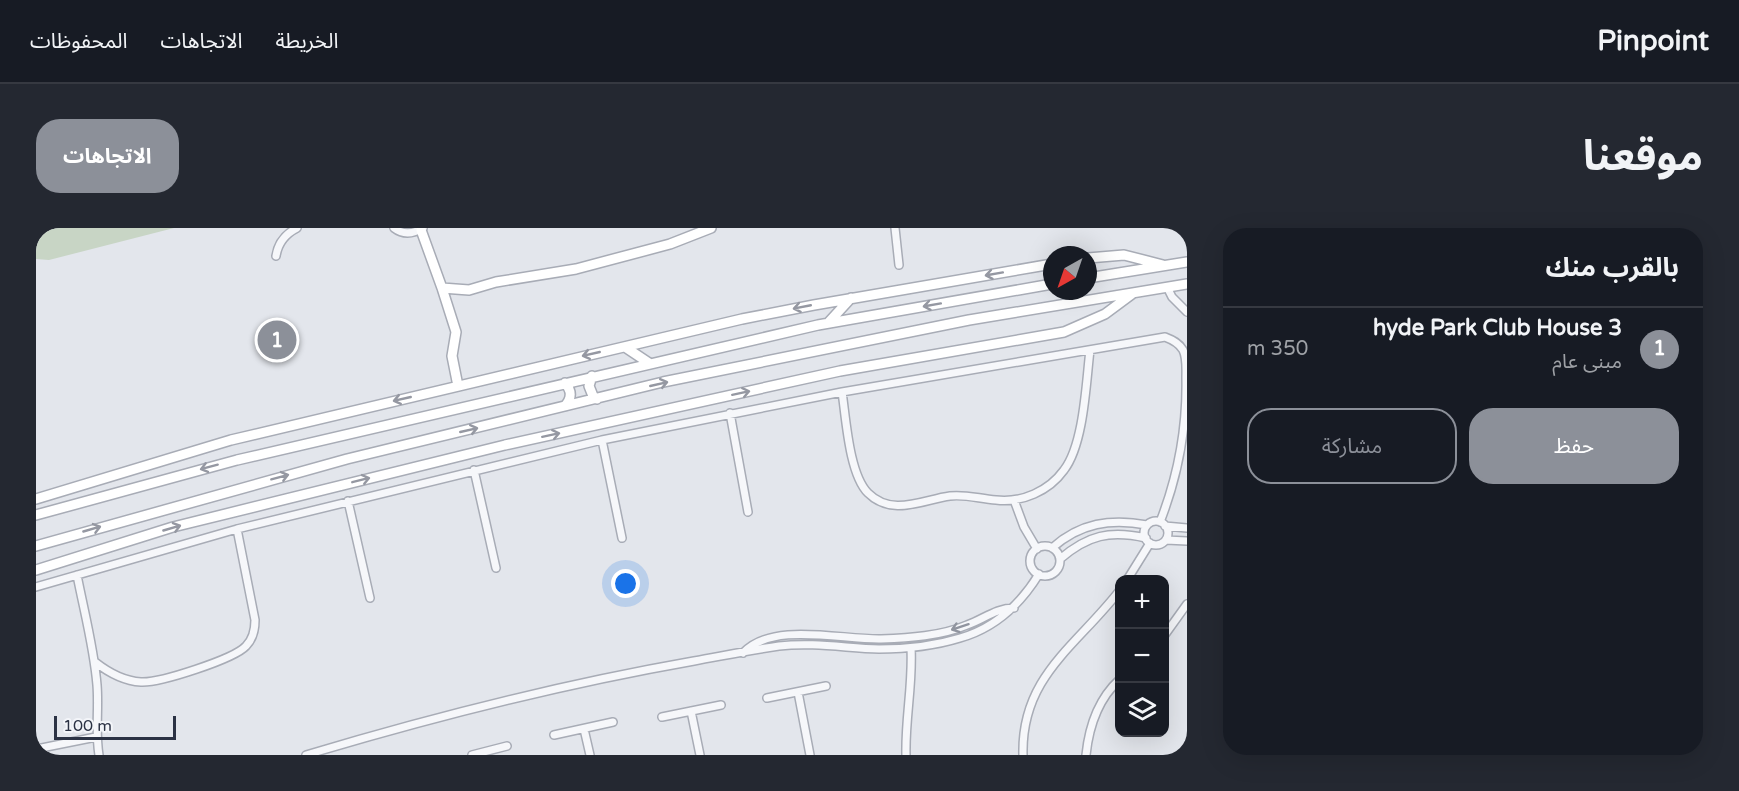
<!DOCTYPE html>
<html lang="ar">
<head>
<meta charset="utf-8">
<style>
	:root { --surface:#171b24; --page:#242831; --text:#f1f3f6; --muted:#9ea1a6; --line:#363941; --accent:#8c9099 }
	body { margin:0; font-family:"Varela Round","Noto Sans Arabic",sans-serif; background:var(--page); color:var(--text); direction:rtl }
	.controls { position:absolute; right:18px; bottom:18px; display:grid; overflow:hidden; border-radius:12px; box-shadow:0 6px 24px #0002 }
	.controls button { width:54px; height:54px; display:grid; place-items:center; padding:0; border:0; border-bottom:2px solid var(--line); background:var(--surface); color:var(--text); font:30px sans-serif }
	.compass { position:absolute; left:1007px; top:18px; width:54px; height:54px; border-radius:50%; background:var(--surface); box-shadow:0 6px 24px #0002; rotate:220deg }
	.scale { position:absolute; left:18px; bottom:15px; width:122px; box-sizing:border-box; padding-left:6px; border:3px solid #2b3244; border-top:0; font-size:16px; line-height:21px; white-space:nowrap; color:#2b3244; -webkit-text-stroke:4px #f3f5f9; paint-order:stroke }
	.you { position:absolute; left:590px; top:356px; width:21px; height:21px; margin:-15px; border:4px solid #fff; border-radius:50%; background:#1a73e8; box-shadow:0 0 0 9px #1a73e833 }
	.badge { display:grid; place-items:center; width:39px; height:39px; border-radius:50%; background:var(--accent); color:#fff; font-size:20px; font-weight:700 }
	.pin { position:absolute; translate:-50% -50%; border:3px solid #fff; box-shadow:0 2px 6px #0006 }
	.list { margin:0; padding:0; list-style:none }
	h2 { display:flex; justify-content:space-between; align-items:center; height:78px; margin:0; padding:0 24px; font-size:26px }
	h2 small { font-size:20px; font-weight:400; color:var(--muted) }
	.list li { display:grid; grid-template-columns:39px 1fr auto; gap:18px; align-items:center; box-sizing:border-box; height:84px; padding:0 24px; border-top:2px solid var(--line) }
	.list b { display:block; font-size:22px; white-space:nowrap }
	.list p { margin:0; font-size:20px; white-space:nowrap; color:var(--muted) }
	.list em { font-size:20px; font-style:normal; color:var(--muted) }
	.actions { display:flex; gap:12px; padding:18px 24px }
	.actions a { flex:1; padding:14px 0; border:2px solid var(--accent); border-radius:24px; text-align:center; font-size:21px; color:var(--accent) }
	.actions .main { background:var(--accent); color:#fff }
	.icon { flex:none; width:33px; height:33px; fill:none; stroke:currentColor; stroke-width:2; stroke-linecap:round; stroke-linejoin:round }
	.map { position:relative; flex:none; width:1151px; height:527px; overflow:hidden; direction:ltr; border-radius:24px }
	header { display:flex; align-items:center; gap:36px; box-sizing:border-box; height:84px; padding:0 30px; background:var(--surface); border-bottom:2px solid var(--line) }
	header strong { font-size:28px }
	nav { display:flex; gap:33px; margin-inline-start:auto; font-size:21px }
	.intro { display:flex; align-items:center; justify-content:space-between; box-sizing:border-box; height:144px; padding:0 36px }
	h1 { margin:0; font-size:42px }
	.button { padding:15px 27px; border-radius:24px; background:var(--accent); color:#fff; font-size:21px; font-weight:700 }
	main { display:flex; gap:36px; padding:0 36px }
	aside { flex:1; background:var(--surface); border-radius:24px; box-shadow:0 6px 24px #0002 }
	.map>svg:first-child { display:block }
	.green { fill:#c8d5c5 }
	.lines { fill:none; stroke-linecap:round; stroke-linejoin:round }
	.street-casing { stroke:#a8acb6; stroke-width:10 }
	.secondary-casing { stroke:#a8acb6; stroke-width:12 }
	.street { stroke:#f6f7fa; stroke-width:7 }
	.secondary { stroke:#fff; stroke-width:9 }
	.oneway { stroke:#9598a2 }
	.oneway2 { stroke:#90949f }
</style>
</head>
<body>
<header>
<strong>Pinpoint</strong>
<nav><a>الخريطة</a><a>الاتجاهات</a><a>المحفوظات</a></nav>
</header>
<div class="intro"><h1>موقعنا</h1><a class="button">الاتجاهات</a></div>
<main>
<aside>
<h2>بالقرب منك<small></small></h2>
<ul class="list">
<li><span class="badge">1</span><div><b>hyde Park Club House 3</b><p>مبنى عام</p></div><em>350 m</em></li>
</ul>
<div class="actions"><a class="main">حفظ</a><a>مشاركة</a></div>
</aside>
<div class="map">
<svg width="1151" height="527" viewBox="0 0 1151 527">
	<rect width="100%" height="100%" fill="#e3e6ec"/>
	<!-- green -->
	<path class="green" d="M0 0H138L13 32 0 31Z"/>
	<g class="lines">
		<!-- street casing -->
		<g class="street-casing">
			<path id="street" d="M358 0C367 7 377 6 387 0
				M859 0 863 37
				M240 28C242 15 249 6 261 0
				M1131 59 1136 69 1151 84
				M806 164C810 190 813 246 832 265 856 289 886 272 914 268 930 266 944 271 960 272 986 275 1013 263 1028 242 1048 216 1050 155 1054 122
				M694 185 712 284
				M566 212 586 310
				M438 242 460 340
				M978 272 988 299 1001 321
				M312 273 334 370
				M1108 305a12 12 0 1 1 24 0a12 12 0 1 1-24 0Z
				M1129 298 1151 300
				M1130 312 1151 313
				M994 333a15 15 0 1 1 30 0a15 15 0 1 1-30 0Z
				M1016 320C1044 295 1075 290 1111 297
				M1024 331C1052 307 1074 302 1110 310
				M41 347C48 383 58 420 61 457 63 481 59 503 63 527
				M1091 352 1114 315
				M0 359 201 301 566 212 806 164 1129 109C1137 112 1143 115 1147 122 1151 130 1150 141 1150 150 1151 200 1142 248 1124 294
				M1128 408 1151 376
				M707 425C737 393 805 412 845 411 873 410 905 408 931 397 948 391 960 380 978 380
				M59 434C73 445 87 453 105 454 124 455 198 431 210 418 217 411 219 402 219 392L201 301
				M762 464 774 527
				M731 470 790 458
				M655 483 664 527
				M626 489 685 477
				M548 501 554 527
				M518 507 577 494
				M0 521 60 509
				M270 527C397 489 527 456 658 433 686 428 715 422 743 418 777 414 810 420 843 421 870 421 898 418 924 410 959 400 984 377 1003 346
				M436 527 471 518
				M870 527C869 491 877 456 875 420
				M987 527C985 448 1041 418 1084 362
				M1050 527C1053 498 1062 471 1084 451"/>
		</g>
		<!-- secondary casing -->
		<g class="secondary-casing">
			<path id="secondary" d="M385 2 406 60 420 104 416 128 422 158
				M1052 30 1088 27 1127 37
				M1052 50 1151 34
				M406 60 433 62 460 54 540 41 634 16 675 0
				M792 95 815 70
				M589 119 613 135
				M556 148 553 158 557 168 561 171
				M529 178C536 170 536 163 529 155
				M0 271 195 212 706 91 778 77 1016 36
				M0 287 201 232 782 97 1016 56
				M0 318 311 231 627 154 933 92 1151 56
				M0 342 137 299 469 217 804 143 1028 104 1069 86 1096 66"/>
		</g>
		<!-- street -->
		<use href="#street" class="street"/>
		<!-- secondary -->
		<use href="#secondary" class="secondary"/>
	</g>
	<!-- one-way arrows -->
	<defs><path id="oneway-shaft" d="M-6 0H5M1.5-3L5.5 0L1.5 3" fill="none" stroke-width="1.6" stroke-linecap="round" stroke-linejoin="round" transform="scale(1.5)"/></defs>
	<g class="oneway">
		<use href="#oneway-shaft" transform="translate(958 46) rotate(170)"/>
		<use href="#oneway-shaft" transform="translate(896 77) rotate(170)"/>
		<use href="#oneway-shaft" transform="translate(766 79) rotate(169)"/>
		<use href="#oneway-shaft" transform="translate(555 126) rotate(167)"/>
		<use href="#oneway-shaft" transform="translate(623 156) rotate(-13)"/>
		<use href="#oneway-shaft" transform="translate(705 165) rotate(-12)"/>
		<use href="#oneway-shaft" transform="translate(366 171) rotate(167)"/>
		<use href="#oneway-shaft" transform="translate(433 202) rotate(-13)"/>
		<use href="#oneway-shaft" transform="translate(515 207) rotate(-12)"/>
		<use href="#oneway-shaft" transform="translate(173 239) rotate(165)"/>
		<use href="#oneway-shaft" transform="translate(244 249) rotate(-15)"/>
		<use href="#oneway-shaft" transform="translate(325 252) rotate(-14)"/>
		<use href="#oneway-shaft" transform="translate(136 300) rotate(-16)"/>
		<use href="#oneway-shaft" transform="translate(56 301) rotate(-16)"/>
	</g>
	<use class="oneway2" href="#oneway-shaft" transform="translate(924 399) rotate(162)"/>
</svg>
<div class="controls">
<button>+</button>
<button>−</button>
<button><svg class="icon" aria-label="layers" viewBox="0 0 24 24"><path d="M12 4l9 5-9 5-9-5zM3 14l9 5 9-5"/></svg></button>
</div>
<svg class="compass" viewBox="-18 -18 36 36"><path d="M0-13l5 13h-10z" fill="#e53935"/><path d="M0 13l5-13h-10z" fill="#9ea1a6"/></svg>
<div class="scale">100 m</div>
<div class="you"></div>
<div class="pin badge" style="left:241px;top:112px">1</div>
</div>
</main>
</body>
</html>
